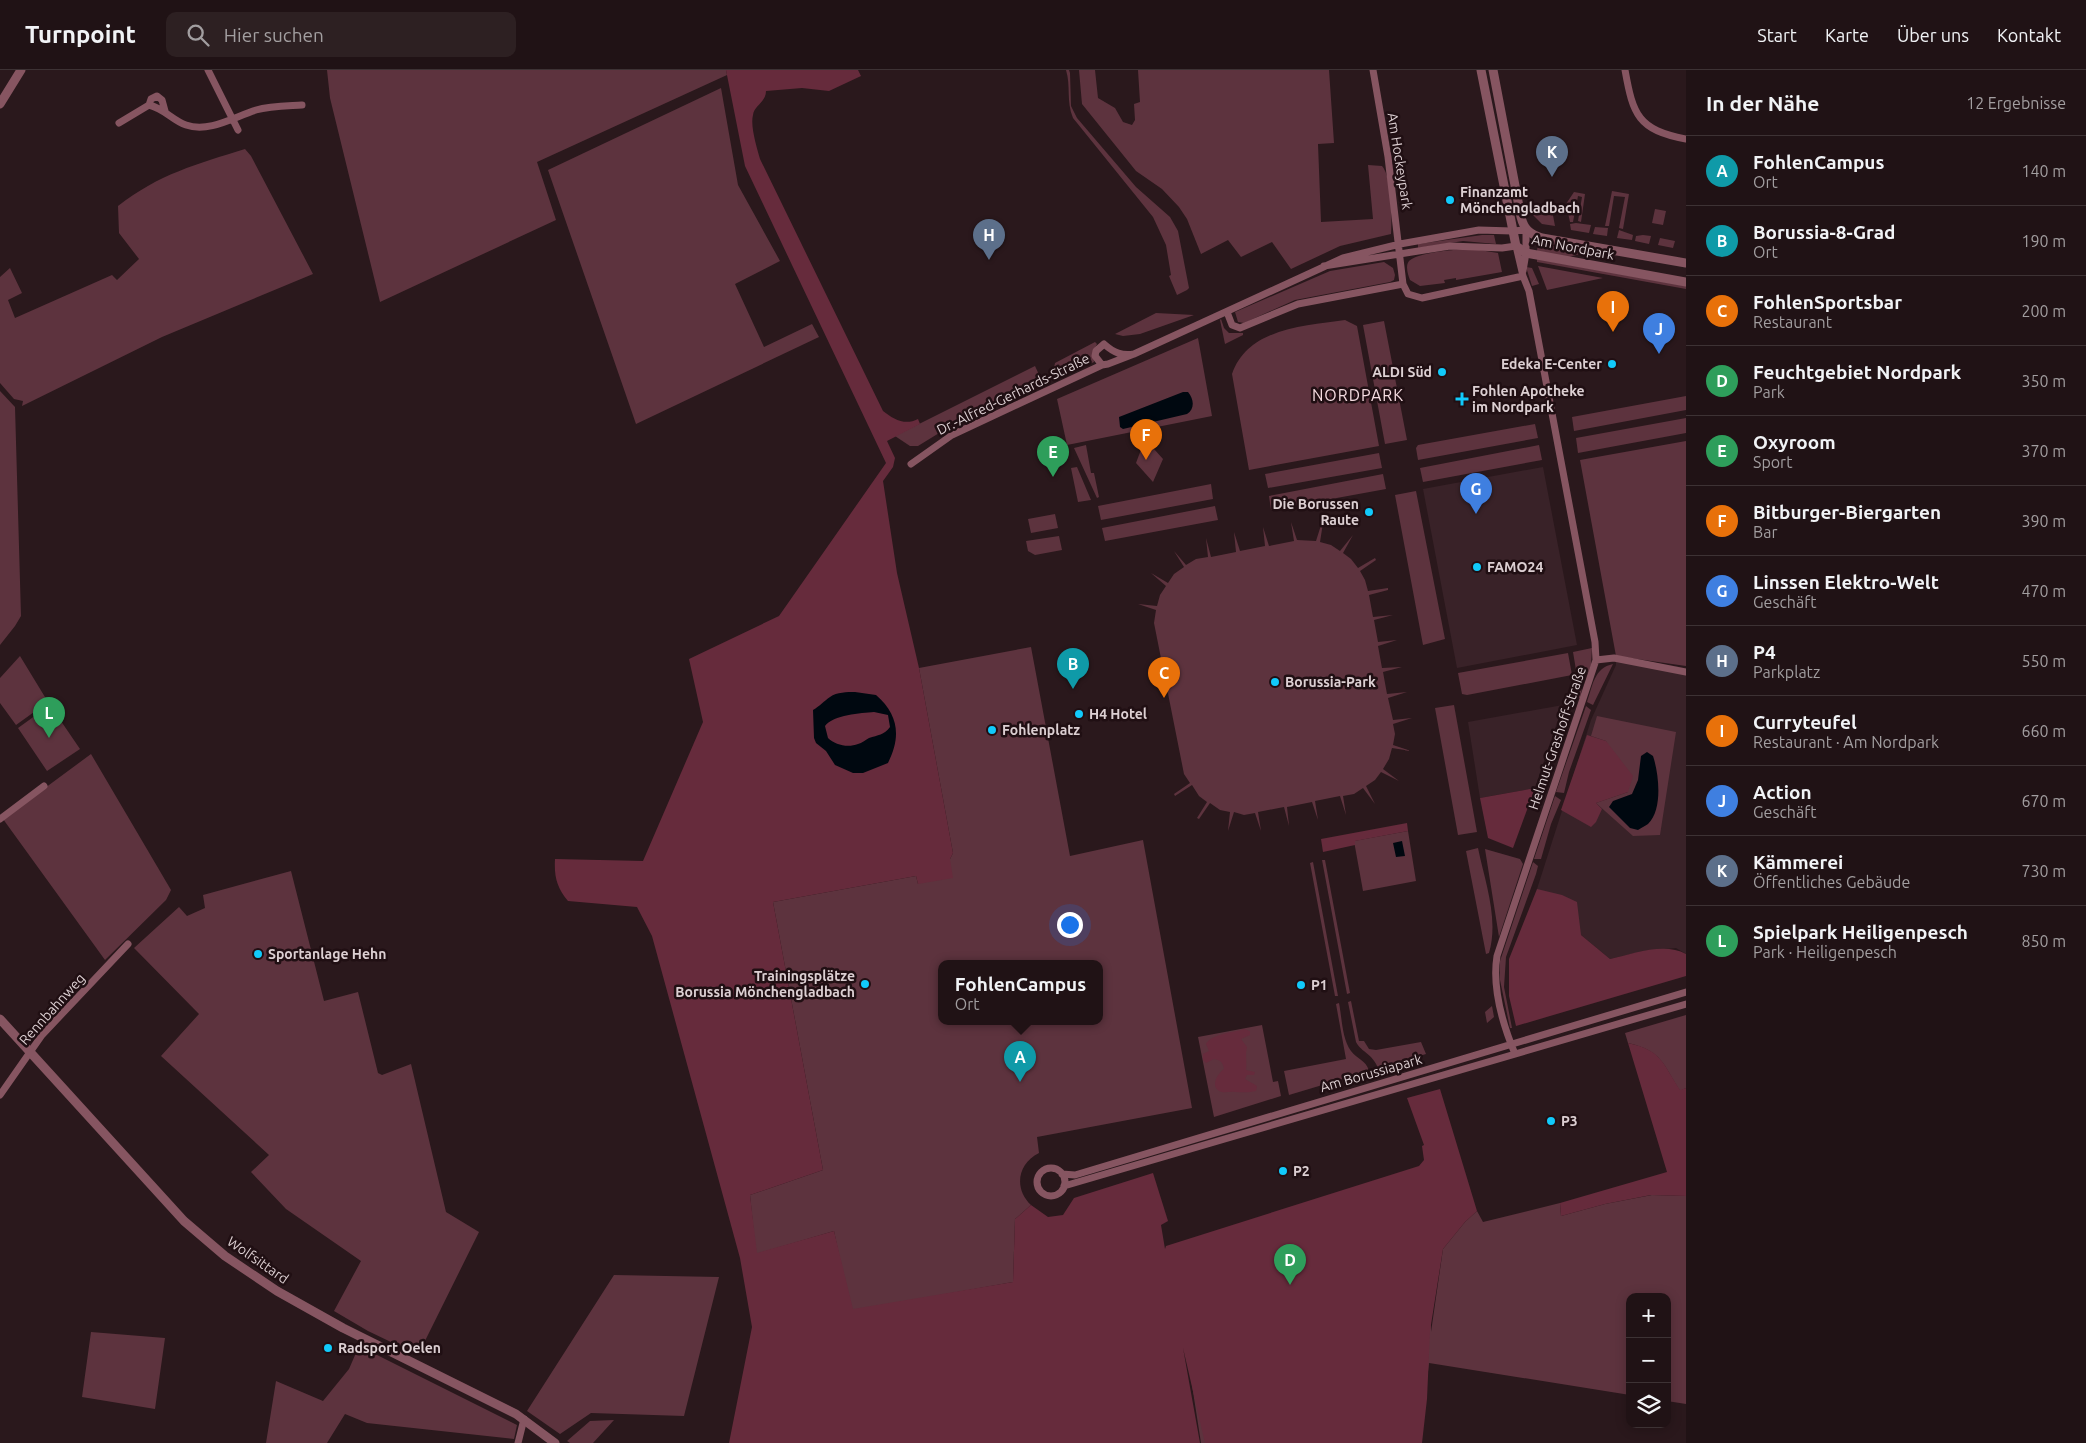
<!DOCTYPE html>
<html lang="de">
<head>
<meta charset="utf-8">
<style>
	:root { --surface:#201215; --page:#2d2022; --text:#f1f3f6; --muted:#a29ea0; --line:#3d3234; --accent:#7c3aed }
	body { margin:0; font-family:Ubuntu,sans-serif; background:var(--page); color:var(--text) }
	.controls { position:absolute; right:15px; bottom:15px; display:grid; overflow:hidden; border-radius:10px; box-shadow:0 2px 12px #0003 }
	.controls button { width:45px; height:45px; display:grid; place-items:center; padding:0; border:0; border-bottom:1px solid var(--line); background:var(--surface); color:var(--text); font:25px sans-serif }
	.you { position:absolute; left:1069px; top:854px; width:18px; height:18px; margin:-12px; border:4px solid #fff; border-radius:50%; background:#1a73e8; box-shadow:0 0 0 8px #1a73e833 }
	.badge { display:grid; place-items:center; width:32px; height:32px; border-radius:50%; background:var(--accent); color:#fff; font-size:16px; font-weight:700 }
	.pin { position:absolute; translate:-50% -41px; filter:drop-shadow(0 1px 2px #0008) }
	.pin::after { content:''; position:absolute; top:26px; width:18px; height:15px; background:inherit; clip-path:polygon(0 0,100% 0,50% 100%) }
	.popup { position:absolute; left:938px; top:890px; width:165px; height:65px; box-sizing:border-box; display:grid; place-content:center; border-radius:10px; background:var(--surface); filter:drop-shadow(0 1px 4px #0005); font-size:16px; white-space:nowrap; color:var(--muted) }
	.popup b { font-size:19px; color:var(--text) }
	.popup::after { content:''; position:absolute; left:50%; top:100%; margin-left:-10px; border:10px solid transparent; border-top-color:var(--surface) }
	.list { margin:0; padding:0; list-style:none }
	h2 { display:flex; justify-content:space-between; align-items:center; height:65px; margin:0; padding:0 20px; font-size:21px }
	h2 small { font-size:16px; font-weight:400; color:var(--muted) }
	.list li { display:grid; grid-template-columns:32px 1fr auto; gap:15px; align-items:center; box-sizing:border-box; height:70px; padding:0 20px; border-top:1px solid var(--line) }
	.list b { display:block; font-size:19px; white-space:nowrap }
	.list p { margin:0; font-size:16px; white-space:nowrap; color:var(--muted) }
	.list em { font-size:16px; font-style:normal; color:var(--muted) }
	.icon { flex:none; width:28px; height:28px; fill:none; stroke:currentColor; stroke-width:2; stroke-linecap:round; stroke-linejoin:round }
	.map { position:relative; flex:none; width:1686px; height:1373px; overflow:hidden }
	header { display:flex; align-items:center; gap:30px; box-sizing:border-box; height:70px; padding:0 25px; background:var(--surface); border-bottom:1px solid var(--line) }
	header strong { font-size:24px }
	nav { display:flex; gap:28px; margin-inline-start:auto; font-size:18px }
	.search { width:350px; height:45px; background:var(--page); display:flex; align-items:center; gap:12px; box-sizing:border-box; padding:0 18px; border-radius:10px; color:var(--muted); font-size:19px }
	main { display:flex }
	aside { flex:1; background:var(--surface) }
	.map>svg:first-child { display:block }
	.built { fill:#392228 }
	.green { fill:#5d333e; fill-rule:evenodd }
	.forest { fill:#662b3c }
	.water { fill:#000810; fill-rule:evenodd }
	.lines { fill:none; stroke-linecap:round; stroke-linejoin:round }
	.minor { stroke:#865561; stroke-width:7 }
	.tertiary { stroke:#865561; stroke-width:9 }
	.poi-dot { fill:#11cafb; stroke:#200f13; stroke-width:2 }
	.labels { text-anchor:middle; dominant-baseline:central; stroke-width:5; stroke-linejoin:round; paint-order:stroke }
	.street-label { font-size:14px; fill:#dccfd2; stroke:#200f13 }
	.poi-label { font-size:14px; font-weight:bold; fill:#dccfd2; stroke:#200f13; text-anchor:start }
	.quarter-label { font-size:16px; letter-spacing:1px; fill:#f5dce1; stroke:#200f13 }
</style>
</head>
<body>
<header>
<strong>Turnpoint</strong>
<div class="search"><svg class="icon" aria-label="search" viewBox="0 0 24 24"><circle cx="10" cy="10" r="6"/><path d="M15 15l6 6"/></svg>Hier suchen</div>
<nav><a>Start</a><a>Karte</a><a>Über uns</a><a>Kontakt</a></nav>
</header>
<main>
<div class="map">
<svg width="1686" height="1373" viewBox="0 0 1686 1373">
	<rect width="100%" height="100%" fill="#2a181c"/>
	<!-- built -->
	<path class="built" d="M1543 397 1577 575 1457 598 1423 419Z
		M1616 586 1686 598V884L1676 878 1644 881 1610 889 1581 865 1537 819 1591 650 1616 595Z
		M1563 635 1535 718 1480 728 1468 652Z"/>
	<!-- green -->
	<path class="green" d="M327 0H726L727 5 537 92 556 150 380 232 330 28Z
		M1066 0H1069L1070 3 1071 36 1077 48 1136 117 1170 147 1178 161 1189 218 1187 220 1177 225 1169 206 1171 205 1166 175 1153 147 1073 48C1066 31 1071 16 1066 0Z
		M1079 0H1095L1098 28 1115 38 1123 52 1132 55 1135 50 1134 34 1140 32 1138 0H1329L1334 73 1318 74 1321 152 1373 149 1368 95 1382 96C1392 107 1392 148 1391 164L1340 176 1291 199 1272 172 1241 187 1228 170 1201 184 1187 149 1179 137 1162 119 1136 101 1082 34Z
		M721 18 738 115 780 191 735 214 764 277 812 254 819 267 636 354 548 100Z
		M245 79 251 86 313 204 162 267 22 336 23 331 14 329 0 313V207L10 198 22 223 8 230 15 248 112 205 117 210 139 189 119 163 118 136C159 104 197 94 245 79Z
		M1612 121 1629 124 1623 159 1619 158 1625 127 1614 126 1609 156H1605Z
		M1574 122 1585 124 1581 152 1578 151 1582 127 1578 126 1573 152H1570L1566 134Z
		M1655 139 1666 141 1663 155 1652 153Z
		M1552 140 1555 156 1542 154 1533 145Z
		M1576 153 1591 155 1589 163 1571 160 1570 154Z
		M1595 157 1608 158 1607 166 1593 164Z
		M1619 160 1633 165 1632 170 1617 168Z
		M1482 165H1494L1496 174 1463 171 1418 178V174Z
		M1643 165 1651 166 1649 174 1635 171 1636 166Z
		M1660 168 1675 171 1673 178 1658 175Z
		M1538 173 1586 181 1587 182 1569 187 1537 181Z
		M1473 179 1498 183 1502 202 1456 210V208L1444 210 1445 213 1420 216 1410 210C1408 205 1405 196 1409 191 1418 182 1459 179 1473 179Z
		M1537 189 1686 216V219L1537 192Z
		M1384 192 1393 198 1395 205 1394 210 1390 212 1295 230 1244 253 1238 252 1235 242 1330 201Z
		M1538 196 1603 208 1547 220Z
		M1526 197 1532 198 1539 214 1532 216Z
		M1156 243 1194 245 1140 264 1123 266 1115 264Z
		M1221 249 1224 258 1229 263H1243V265L1225 274 1220 250Z
		M1345 250 1357 256 1379 376 1249 400 1232 304C1248 258 1304 256 1345 250Z
		M1384 251 1407 370 1385 374 1363 255Z
		M1198 268 1212 346 1067 375 1057 329Z
		M1095 272 1097 274 1093 282 1094 292 1058 308H1056L1054 298 1055 293Z
		M1035 296 1041 309 1039 314 957 352 918 376H910L895 366Z
		M0 321 15 337 21 546 15 556 0 575Z
		M1686 326V340L1574 361 1572 347Z
		M1686 348V363L1578 383 1576 368Z
		M1535 354 1538 368 1418 390 1416 378 1418 375Z
		M1145 369 1163 389 1153 412 1136 393Z
		M1686 371V596L1616 586 1580 390Z
		M1086 375 1091 403H1094L1099 427 1097 428 1074 378Z
		M1539 375 1542 390 1423 412 1420 398Z
		M1379 383 1382 398 1268 418 1265 404Z
		M1077 397 1091 430 1078 432 1071 398Z
		M1383 404 1386 419 1271 440 1269 426Z
		M1211 414 1213 429 1101 450 1098 436Z
		M1416 421 1445 569 1423 575 1395 425Z
		M1215 436 1218 450 1105 471 1102 458Z
		M1055 444 1058 458 1031 463 1028 449Z
		M1291 452 1297 470 1316 471 1322 452 1323 453 1320 472 1331 475 1340 481 1353 465 1343 483 1351 489 1358 498 1375 488 1376 490 1360 501 1365 510 1368 521 1388 518V520L1369 525 1373 547 1393 545 1374 550 1378 572 1397 570 1378 576 1382 598 1402 597 1383 602 1387 624 1407 622 1388 628 1393 650 1412 648 1393 654 1395 664 1393 675 1411 681 1392 678 1389 689 1383 699 1399 711 1381 702 1375 710 1366 716 1375 734 1363 718 1354 724 1343 726 1346 745 1340 726 1315 731 1318 750 1312 732 1287 737 1289 756 1284 737 1258 742 1261 761 1255 743 1244 745 1234 742 1228 761 1230 742 1220 740 1210 733 1199 749 1197 748 1207 732 1199 726 1192 715 1175 726 1174 724 1190 713 1184 704 1154 553 1156 540 1138 534 1157 536 1160 525 1166 516 1151 503 1168 513 1174 504 1184 497 1174 481 1186 495 1196 489 1208 487 1206 468 1211 487 1236 482 1234 462 1240 481 1265 476 1263 457 1269 476 1294 471Z
		M1059 466 1062 480 1035 485 1028 481 1026 471Z
		M1031 577 1070 786 1143 770 1192 1038 1037 1067 1039 1083C1017 1094 1014 1119 1031 1135L1015 1149 1013 1212 851 1241 834 1161 756 1184 750 1125 823 1100 773 832 916 806 918 814 950 789 953 783 919 598ZM941 893H1099V951H941Z
		M1592 578 1591 595 1588 603 1580 607 1577 606 1573 582Z
		M1568 583 1572 605 1467 625 1462 624 1458 603Z
		M20 586 48 632 16 655 0 633V608Z
		M1613 594 1593 635 1587 632C1593 615 1594 598 1613 594Z
		M1575 613H1578L1582 618 1580 628 1570 627Z
		M50 635 80 679 47 701 18 658Z
		M1454 635 1477 762 1458 765 1435 638Z
		M1586 636 1591 640 1569 702 1564 723 1556 722Z
		M1597 646 1676 662 1660 765 1633 766 1596 733 1628 722 1606 671 1591 666Z
		M91 684 171 820 166 830 105 890 3 749Z
		M1555 726 1561 730 1551 754 1541 789H1534Z
		M1408 761 1416 811 1363 821 1354 771Z
		M1478 778C1485 812 1499 849 1489 883L1486 884 1466 781Z
		M1485 779 1520 789 1523 794 1499 867Z
		M1322 790H1325L1350 923 1347 924Z
		M1313 792 1338 926H1335L1310 793Z
		M1533 792 1538 796 1536 804 1506 887 1504 917 1512 958H1510L1500 910V891Z
		M291 801 324 931 358 922 378 1003 382 1005 411 994 446 1142 479 1162 418 1285 368 1261 334 1241 361 1191 286 1139 251 1102 269 1085 161 986 199 944 134 878 179 837 187 846 205 838 203 825Z
		M1351 931 1359 971H1364L1369 979 1376 980 1421 972 1426 984 1378 998C1372 983 1362 983 1356 972L1348 932Z
		M1339 933C1342 948 1342 969 1351 981 1357 989 1366 990 1369 1001L1289 1025 1284 1001 1346 989 1336 934Z
		M1492 936 1494 947 1487 953 1485 942Z
		M1686 945V1018L1680 1021C1663 994 1662 981 1628 973L1625 963Z
		M1262 955 1273 1012 1278 1011 1281 1026 1214 1047 1198 967Z
		M1430 1099 1431 1262 1443 1179 1465 1152 1477 1141 1483 1152 1560 1133 1561 1146 1605 1134 1652 1125 1686 1126V1334L1667 1331V1227H1630V1325L1429 1293 1420 1373H1201L1187 1283Z
		M614 1205 719 1207 684 1346 591 1343 560 1364 527 1341Z
		M91 1262 165 1268 155 1339 82 1327Z
		M359 1276 517 1355 514 1369 367 1353 345 1344 327 1373H266L276 1311 323 1331 349 1299Z
		M614 1350 593 1373H570L567 1371 590 1351Z"/>
	<!-- forest -->
	<path class="forest" d="M726 0H858L861 6 829 21 802 18 766 21C766 32 754 36 753 45 750 56 757 78 760 89L883 341C893 349 905 356 918 349L920 354 887 371 895 388 893 397 883 411 897 503 919 598 953 783 950 789 953 808 918 814 916 806 773 832 823 1100 750 1125 757 1183 834 1161 853 1239 1013 1212 1015 1149 1031 1135 1048 1147 1063 1145 1074 1128 1153 1103 1168 1151 1161 1155 1165 1179 1166 1176 1419 1096 1424 1090 1422 1076 1424 1075 1407 1028 1440 1019 1477 1141 1465 1152 1443 1179 1430 1261 1427 1329 1422 1373H1205L1183 1278 1200 1373H729L752 1257 740 1188 652 866 637 837 568 831C557 818 554 807 555 789L643 791 703 652 689 589 779 546 886 393 745 96Z
		M1587 665 1606 671 1633 706 1628 722 1596 733 1602 739 1596 752 1591 757 1561 740Z
		M1535 718 1513 778 1488 768 1480 728Z
		M1407 753 1408 761 1355 771V775L1323 782 1321 769Z
		M1537 819 1562 825 1577 832 1581 865 1610 889C1633 884 1664 872 1686 884V906L1516 956 1509 926V889Z
		M1244 959 1250 961V965L1241 969 1247 977C1245 985 1247 991 1246 1000L1255 1002 1254 1005H1247L1245 1009 1257 1016 1256 1021C1248 1023 1242 1022 1235 1022 1231 1021 1226 1023 1222 1022 1209 1018 1217 1004 1224 999 1223 992 1220 990 1214 989L1206 993 1203 990V984L1209 981 1206 974C1211 964 1232 963 1244 959Z
		M1628 973C1662 980 1663 994 1680 1020L1686 1018V1126L1651 1125 1605 1134 1561 1146 1560 1133 1667 1102Z"/>
	<!-- water -->
	<path class="water" d="M1183 322H1188C1194 329 1195 339 1187 344L1123 359 1120 357 1119 347Z
		M855 622 876 625C899 645 901 667 888 693L863 703H853L835 695 826 681 816 673 814 668 813 640C820 636 824 631 830 627 837 622 847 622 855 622ZM874 642 888 645 890 657C884 665 878 665 869 668 865 670 862 673 858 674 848 678 835 675 828 668L825 656C833 645 861 643 874 642Z
		M1647 682 1653 686C1659 704 1663 740 1648 754 1645 756 1641 758 1638 760L1630 758 1609 737 1613 731 1632 724 1638 710 1641 686Z
		M1402 771 1405 786 1396 787 1393 773Z"/>
	<g class="lines">
		<!-- minor -->
		<path class="minor" d="M208 0 238 60
			M1373 0 1388 87 1403 214 1408 224 1422 228 1523 206
			M1625 0C1633 45 1638 60 1686 69
			M149 35 151 29 157 26 162 30 165 41
			M119 53 149 35C165 39 172 50 186 55 209 63 234 47 256 40 270 36 286 36 302 35
			M1324 196 1450 176 1502 178 1516 176 1523 206 1529 221 1595 572 1596 590 1497 886C1492 917 1503 955 1515 984
			M1227 242 1232 255 1240 258 1298 234 1403 214
			M1134 284 1108 294 1102 295 1095 286 1096 281 1104 274C1114 283 1122 286 1134 284L1343 188 1400 174 1479 160 1512 161 1526 160V183L1523 201
			M911 394 952 365 1102 295
			M1596 590 1614 588 1686 602
			M0 749 44 716
			M0 1025 42 965 128 874
			M1037 1112a14 14 0 1 1 28 0a14 14 0 1 1-28 0Z
			M1062 1104 1075 1105 1686 922
			M1064 1116 1686 934
			M518 1373 524 1349"/>
		<!-- tertiary -->
		<path class="tertiary" d="M1481 0 1516 176 1526 183 1686 212
			M1493 0 1521 147C1524 159 1529 164 1542 168L1686 193
			M0 34 21 0
			M0 949 184 1151 225 1186 277 1221 343 1258 516 1344 555 1373"/>
	</g>
	<!-- markers -->
	<g class="poi-dot">
		<circle cx="1450" cy="130" r="5"/>
		<circle cx="1612" cy="294" r="5"/>
		<circle cx="1442" cy="302" r="5"/>
		<path d="M1459.5 321.5h5v5h5v5h-5v5h-5v-5h-5v-5h5z"/>
		<circle cx="1369" cy="442" r="5"/>
		<circle cx="1477" cy="497" r="5"/>
		<circle cx="1275" cy="612" r="5"/>
		<circle cx="1079" cy="644" r="5"/>
		<circle cx="992" cy="660" r="5"/>
		<circle cx="258" cy="884" r="5"/>
		<circle cx="865" cy="914" r="5"/>
		<circle cx="1301" cy="915" r="5"/>
		<circle cx="1551" cy="1051" r="5"/>
		<circle cx="1283" cy="1101" r="5"/>
		<circle cx="328" cy="1278" r="5"/>
	</g>
	<g class="labels">
		<!-- street labels -->
		<g class="street-label">
			<text transform="translate(1400 91) rotate(81)">Am Hockeypark</text>
			<text transform="translate(1573 177) rotate(11)">Am Nordpark</text>
			<text transform="translate(1013 324) rotate(-26)">Dr.-Alfred-Gerhards-Straße</text>
			<text transform="translate(1557 668) rotate(-71)">Helmut-Grashoff-Straße</text>
			<text transform="translate(52 939) rotate(-48)">Rennbahnweg</text>
			<text transform="translate(1371 1003) rotate(-16)">Am Borussiapark</text>
			<text transform="translate(258 1190) rotate(35)">Wolfsittard</text>
		</g>
		<!-- poi labels -->
		<g class="poi-label">
			<text x="1460" y="122">Finanzamt<tspan x="1460" dy="16">Mönchengladbach</tspan></text>
			<text x="1602" y="294" text-anchor="end">Edeka E-Center</text>
			<text x="1432" y="302" text-anchor="end">ALDI Süd</text>
			<text x="1472" y="321">Fohlen Apotheke<tspan x="1472" dy="16">im Nordpark</tspan></text>
			<text x="1359" y="434" text-anchor="end">Die Borussen<tspan x="1359" dy="16">Raute</tspan></text>
			<text x="1487" y="497">FAMO24</text>
			<text x="1285" y="612">Borussia-Park</text>
			<text x="1089" y="644">H4 Hotel</text>
			<text x="1002" y="660">Fohlenplatz</text>
			<text x="268" y="884">Sportanlage Hehn</text>
			<text x="855" y="906" text-anchor="end">Trainingsplätze<tspan x="855" dy="16">Borussia Mönchengladbach</tspan></text>
			<text x="1311" y="915">P1</text>
			<text x="1561" y="1051">P3</text>
			<text x="1293" y="1101">P2</text>
			<text x="338" y="1278">Radsport Oelen</text>
		</g>
		<!-- quarter labels -->
		<g class="quarter-label">
			<text x="1358" y="325">NORDPARK</text>
		</g>
	</g>
</svg>
<div class="controls">
<button>+</button>
<button>−</button>
<button><svg class="icon" aria-label="layers" viewBox="0 0 24 24"><path d="M12 4l9 5-9 5-9-5zM3 14l9 5 9-5"/></svg></button>
</div>
<div class="you"></div>
<div class="pin badge" style="left:1020px;top:1012px;background:#0f9aa8">A</div>
<div class="popup"><b>FohlenCampus</b>Ort</div>
<div class="pin badge" style="left:1073px;top:619px;background:#0f9aa8">B</div>
<div class="pin badge" style="left:1164px;top:628px;background:#e8710a">C</div>
<div class="pin badge" style="left:1290px;top:1215px;background:#2e9e5b">D</div>
<div class="pin badge" style="left:1053px;top:407px;background:#2e9e5b">E</div>
<div class="pin badge" style="left:1146px;top:390px;background:#e8710a">F</div>
<div class="pin badge" style="left:1476px;top:444px;background:#3f7fe0">G</div>
<div class="pin badge" style="left:989px;top:190px;background:#5c6f8a">H</div>
<div class="pin badge" style="left:1613px;top:262px;background:#e8710a">I</div>
<div class="pin badge" style="left:1659px;top:284px;background:#3f7fe0">J</div>
<div class="pin badge" style="left:1552px;top:107px;background:#5c6f8a">K</div>
<div class="pin badge" style="left:49px;top:668px;background:#2e9e5b">L</div>
</div>
<aside>
<h2>In der Nähe<small>12 Ergebnisse</small></h2>
<ul class="list">
<li><span class="badge" style="background:#0f9aa8">A</span><div><b>FohlenCampus</b><p>Ort</p></div><em>140 m</em></li>
<li><span class="badge" style="background:#0f9aa8">B</span><div><b>Borussia-8-Grad</b><p>Ort</p></div><em>190 m</em></li>
<li><span class="badge" style="background:#e8710a">C</span><div><b>FohlenSportsbar</b><p>Restaurant</p></div><em>200 m</em></li>
<li><span class="badge" style="background:#2e9e5b">D</span><div><b>Feuchtgebiet Nordpark</b><p>Park</p></div><em>350 m</em></li>
<li><span class="badge" style="background:#2e9e5b">E</span><div><b>Oxyroom</b><p>Sport</p></div><em>370 m</em></li>
<li><span class="badge" style="background:#e8710a">F</span><div><b>Bitburger-Biergarten</b><p>Bar</p></div><em>390 m</em></li>
<li><span class="badge" style="background:#3f7fe0">G</span><div><b>Linssen Elektro-Welt</b><p>Geschäft</p></div><em>470 m</em></li>
<li><span class="badge" style="background:#5c6f8a">H</span><div><b>P4</b><p>Parkplatz</p></div><em>550 m</em></li>
<li><span class="badge" style="background:#e8710a">I</span><div><b>Curryteufel</b><p>Restaurant · Am Nordpark</p></div><em>660 m</em></li>
<li><span class="badge" style="background:#3f7fe0">J</span><div><b>Action</b><p>Geschäft</p></div><em>670 m</em></li>
<li><span class="badge" style="background:#5c6f8a">K</span><div><b>Kämmerei</b><p>Öffentliches Gebäude</p></div><em>730 m</em></li>
<li><span class="badge" style="background:#2e9e5b">L</span><div><b>Spielpark Heiligenpesch</b><p>Park · Heiligenpesch</p></div><em>850 m</em></li>
</ul>
</aside>
</main>
</body>
</html>
